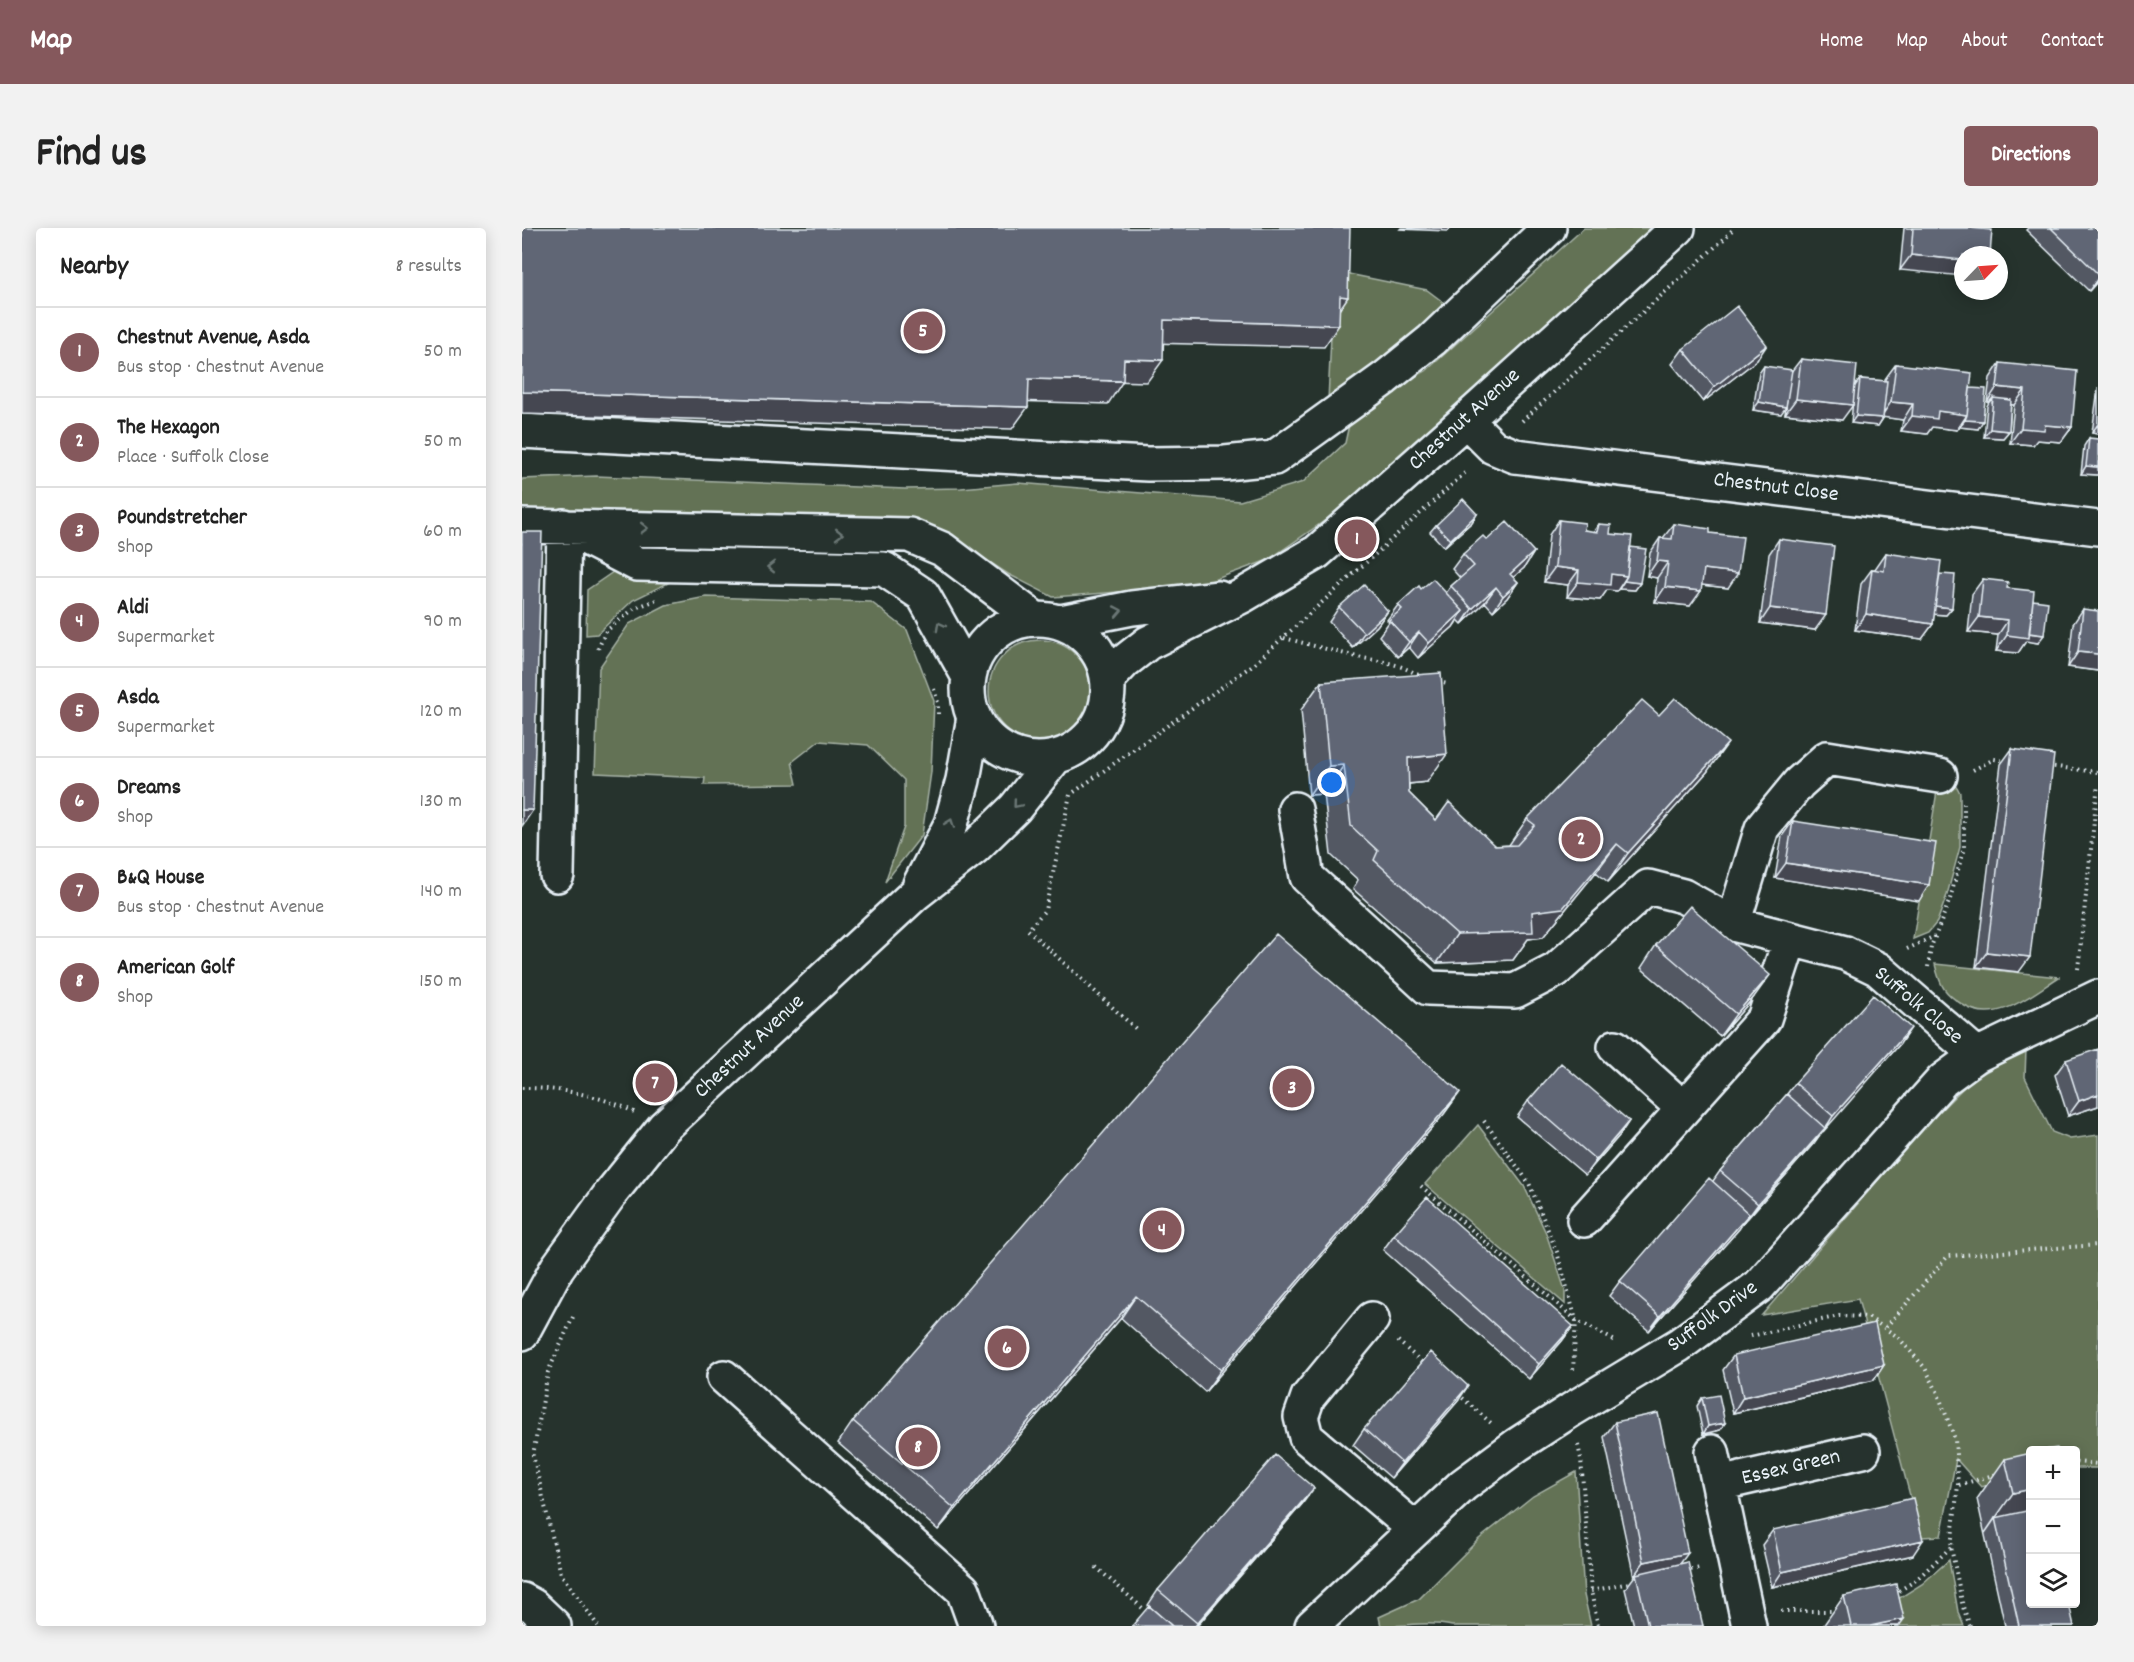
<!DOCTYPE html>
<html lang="en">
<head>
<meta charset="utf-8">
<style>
	:root { --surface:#fff; --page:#f2f2f2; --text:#222; --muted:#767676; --line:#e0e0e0; --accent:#85585c }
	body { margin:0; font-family:Dekko,sans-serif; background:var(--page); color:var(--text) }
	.controls { position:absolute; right:18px; bottom:18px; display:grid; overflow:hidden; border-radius:6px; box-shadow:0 3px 15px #0003 }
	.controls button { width:54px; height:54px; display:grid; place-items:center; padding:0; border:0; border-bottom:2px solid var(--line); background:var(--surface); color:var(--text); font:30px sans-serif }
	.compass { position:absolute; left:1432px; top:18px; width:54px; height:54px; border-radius:50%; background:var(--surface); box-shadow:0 3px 15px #0003; rotate:65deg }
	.you { position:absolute; left:810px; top:555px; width:21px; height:21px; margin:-15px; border:4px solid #fff; border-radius:50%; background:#1a73e8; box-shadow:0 0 0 9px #1a73e833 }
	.badge { display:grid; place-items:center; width:39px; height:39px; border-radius:50%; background:var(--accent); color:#fff; font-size:20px; font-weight:700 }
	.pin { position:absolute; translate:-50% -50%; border:3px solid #fff; box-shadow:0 2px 6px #0006 }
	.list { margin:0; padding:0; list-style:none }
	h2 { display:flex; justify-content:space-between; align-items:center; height:78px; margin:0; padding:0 24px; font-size:26px }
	h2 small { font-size:20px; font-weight:400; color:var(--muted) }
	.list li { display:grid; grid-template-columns:39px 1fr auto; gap:18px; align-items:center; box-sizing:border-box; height:90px; padding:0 24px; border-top:2px solid var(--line) }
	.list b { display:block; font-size:22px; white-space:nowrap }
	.list p { margin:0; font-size:20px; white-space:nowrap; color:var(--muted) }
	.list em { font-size:20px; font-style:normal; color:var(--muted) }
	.icon { flex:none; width:33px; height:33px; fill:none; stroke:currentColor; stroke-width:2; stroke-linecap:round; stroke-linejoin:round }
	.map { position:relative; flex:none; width:1576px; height:1398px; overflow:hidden; border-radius:6px }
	header { display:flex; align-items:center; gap:36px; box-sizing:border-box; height:84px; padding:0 30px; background:var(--accent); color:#fff }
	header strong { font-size:28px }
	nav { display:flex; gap:33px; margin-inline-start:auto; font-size:21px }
	.intro { display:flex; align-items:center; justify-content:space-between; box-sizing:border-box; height:144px; padding:0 36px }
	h1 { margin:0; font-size:42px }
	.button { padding:15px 27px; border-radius:6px; background:var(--accent); color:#fff; font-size:21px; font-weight:700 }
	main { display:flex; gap:36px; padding:0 36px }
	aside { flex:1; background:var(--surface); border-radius:6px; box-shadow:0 3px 15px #0003 }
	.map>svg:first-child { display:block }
	.green { fill:#647254; stroke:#a6b2a6; stroke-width:1.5 }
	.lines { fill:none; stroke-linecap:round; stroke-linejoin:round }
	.minor-casing { stroke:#e8f1f8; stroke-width:38 }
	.path { stroke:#e8f1f8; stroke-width:4; stroke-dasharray:1.5 4.5; stroke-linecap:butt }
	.minor { stroke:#26332d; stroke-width:33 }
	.wall { fill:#535864; stroke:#e8f1f8; stroke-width:1.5 }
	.shaded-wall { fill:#444751; stroke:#e8f1f8; stroke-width:1.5 }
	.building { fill:#616674; stroke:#e8f1f8; stroke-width:1.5 }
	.oneway { stroke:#6a7674 }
	.labels { text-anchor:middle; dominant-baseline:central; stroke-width:6; stroke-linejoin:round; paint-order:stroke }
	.street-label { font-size:22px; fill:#e8f1f8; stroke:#26332d }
</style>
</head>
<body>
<header>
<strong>Map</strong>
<nav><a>Home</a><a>Map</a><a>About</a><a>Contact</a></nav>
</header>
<div class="intro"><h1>Find us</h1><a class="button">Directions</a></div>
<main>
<aside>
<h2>Nearby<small>8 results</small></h2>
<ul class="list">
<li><span class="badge">1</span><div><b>Chestnut Avenue, Asda</b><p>Bus stop · Chestnut Avenue</p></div><em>50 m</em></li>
<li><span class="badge">2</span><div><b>The Hexagon</b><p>Place · Suffolk Close</p></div><em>50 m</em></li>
<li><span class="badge">3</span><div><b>Poundstretcher</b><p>Shop</p></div><em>60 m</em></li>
<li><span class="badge">4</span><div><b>Aldi</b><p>Supermarket</p></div><em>90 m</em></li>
<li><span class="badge">5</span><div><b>Asda</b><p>Supermarket</p></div><em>120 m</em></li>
<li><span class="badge">6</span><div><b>Dreams</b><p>Shop</p></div><em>130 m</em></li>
<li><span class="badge">7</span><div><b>B&amp;Q House</b><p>Bus stop · Chestnut Avenue</p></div><em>140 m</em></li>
<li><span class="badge">8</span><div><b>American Golf</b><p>Shop</p></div><em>150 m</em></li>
</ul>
</aside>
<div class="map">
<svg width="1576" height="1398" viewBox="0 0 1576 1398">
	<rect width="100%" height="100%" fill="#26332d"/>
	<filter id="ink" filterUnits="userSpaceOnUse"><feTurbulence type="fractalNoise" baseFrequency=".0167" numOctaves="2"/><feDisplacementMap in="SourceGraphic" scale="12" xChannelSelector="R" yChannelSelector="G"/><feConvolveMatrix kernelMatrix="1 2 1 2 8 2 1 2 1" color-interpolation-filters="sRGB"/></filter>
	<g filter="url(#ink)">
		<!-- green -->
		<path class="green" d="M1062 0H1134L834 271 746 332 675 358 531 369 486 346 435 313 360 297 78 283 0 282V251L74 248 383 261 439 260 496 255 718 273 781 254 823 215 830 183 904 143Z
			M812 43 905 62 925 77 862 132 806 173Z
			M91 344 146 355 111 372 75 406 64 407 65 362Z
			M184 369 349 374 385 402 412 473 409 544 400 607 363 654 382 599V552L346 517 297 513 270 534 275 556 182 557 183 550 73 545 77 440 107 396 144 377Z
			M467 463a51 51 0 1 1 102 0a51 51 0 1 1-102 0Z
			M1427 556 1435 559 1438 565V619L1425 667 1415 694 1406 705 1391 711 1416 557Z
			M1413 736 1537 749C1509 767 1474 798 1441 777 1422 765 1418 758 1413 736Z
			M1504 821 1503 849 1530 904 1548 911 1576 907V1240H1554V1222H1508V1246L1459 1259 1434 1231 1419 1308 1399 1309 1336 1071 1240 1087 1401 900 1449 852Z
			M956 897 1002 958 1024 1005 1043 1062V1076L903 956Z
			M1054 1244 1062 1367 1069 1398H930C907 1393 883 1398 859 1398L857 1389 897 1371 957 1311 1011 1268Z
			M1427 1332 1436 1384 1442 1398H1367L1360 1381 1400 1356Z"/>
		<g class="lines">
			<!-- minor casing -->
			<g class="minor-casing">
				<path id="minor" d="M944 192 971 219 993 228 1576 300
					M0 203 626 236 703 235 752 230 863 150 910 112 1027 0
					M0 298 387 307 420 321 513 391
					M49 302 115 336 362 341 401 367 447 449
					M446 461a70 70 0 1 1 140 0a70 70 0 1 1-140 0Z
					M539 394 610 380 697 370
					M586 451 603 433 626 415 720 368 795 324 944 192 1156 0
					M773 581 785 649 906 760 993 763 1034 742 1126 659 1161 668 1211 696 1323 725 1356 741 1455 827
					M35 647 42 298
					M398 656 429 596 441 552 452 489
					M1211 696 1240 600 1277 555 1305 530 1418 548
					M1093 819 1161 880
					M1062 992 1242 791 1268 711
					M850 1091 786 1169 779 1189 784 1209 893 1301
					M0 1105 35 1040 89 965 142 899 393 666 453 619 493 580 532 531
					M202 1149 441 1362 454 1398
					M1190 1224 1227 1398
					M1197 1256 1341 1223
					M0 1372 11 1378 32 1398
					M790 1398 941 1257 995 1217 1049 1182 1157 1117 1237 1058 1421 852 1455 827 1576 769"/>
			</g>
			<!-- path -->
			<path class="path" d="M1000 193 1202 11 1212 0
				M762 410C785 416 808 422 831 428 858 434 873 433 898 448
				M76 421 84 403 113 380 134 372
				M916 454 926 456
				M412 461 416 474V486
				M1526 538 1576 544
				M1451 542 1472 531 1486 533
				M552 564 732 436 945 243
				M548 567 523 682 506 702 614 801
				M1385 721 1413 708
				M1406 739 1409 719 1428 671 1442 620V572
				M1556 741 1576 556
				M0 860C38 860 78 867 112 884
				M962 893 1007 955 1035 1024 1054 1092 1051 1142
				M899 958 1054 1092 1095 1114
				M51 1089 26 1144 11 1227 39 1346 76 1398
				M1364 1099 1426 1028 1576 1017
				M1229 1108 1317 1088 1346 1089 1376 1109 1403 1140 1415 1163 1433 1211 1436 1257 1429 1319 1441 1379 1448 1398
				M876 1113 904 1138
				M936 1166 969 1195
				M1056 1217 1059 1231 1069 1363 1076 1398
				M1554 1234 1576 1236
				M1437 1257 1475 1246
				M574 1339 625 1384
				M1163 1343 1179 1340
				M1069 1363 1112 1354
				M1372 1366 1394 1352 1429 1319
				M1259 1383H1315"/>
			<!-- minor -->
			<use href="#minor" class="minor"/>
		</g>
		<!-- wall -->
		<path class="wall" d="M1382 0H1447L1378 42Z
			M1506 0H1576V53L1567 63 1504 2Z
			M1161 121 1235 132 1181 174 1150 136Z
			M1279 131 1333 158 1338 151 1363 153V151L1374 136 1448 160 1456 201 1437 199 1438 198 1435 202 1410 199 1405 206 1379 203 1381 192 1362 189 1356 198 1329 195 1331 170 1320 192 1263 186 1265 170 1259 186 1231 182 1237 145 1242 138 1269 144Z
			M1478 135 1550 199 1539 214 1515 212 1511 217 1488 215 1492 177 1489 176 1487 203 1481 210 1462 209 1465 178 1467 174H1465L1468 150Z
			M1576 160V206L1570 205Z
			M1567 210 1576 247 1559 246 1562 218Z
			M955 286 950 294 922 319 908 304 914 297Z
			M1037 292 1062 302 1071 304 1077 296 1088 306 1108 319 1118 355 1113 362 1097 361V359L1095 363 1085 362 1078 372 1045 369 1046 357 1022 354 1027 307Z
			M1152 296 1188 305 1206 360 1179 357 1168 378 1133 374 1135 350 1125 348 1128 325 1138 310H1141Z
			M1257 311 1293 402 1238 395 1247 326Z
			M965 312 1012 324 1002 340 991 349 996 354 985 370 971 383 963 374 940 396 936 392 931 399 896 430 887 419 876 429 857 408 867 394 865 392 876 377 899 361 924 365 929 358 938 350 930 341 941 326Z
			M1364 325 1418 346 1430 380 1424 387 1412 386 1411 396 1400 411 1333 402 1339 356 1350 341H1353Z
			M1461 351 1485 360 1511 372 1516 415 1504 413 1496 425 1474 423 1476 407 1446 404 1450 366Z
			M817 379 866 383 855 398 831 420 807 394Z
			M1561 381 1576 443 1546 439 1551 396Z
			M799 454 905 554 887 556V565L914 592 973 618 987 617 1005 591 1185 544 1086 654 1074 644 1021 709 1006 711 991 732 915 735 831 661 836 652 809 627 802 566 787 567 779 482Z
			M1490 521 1497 744 1454 739 1479 536Z
			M1271 593 1397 673 1253 650 1260 608Z
			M1134 717 1232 769 1198 808 1119 740Z
			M1378 816 1300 903 1292 915 1225 991 1224 990 1217 1001 1127 1103 1087 1068 1098 1053 1191 953 1198 943 1265 866 1273 855Z
			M1544 832 1576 878 1546 888 1533 847Z
			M938 864 922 886 683 1164 599 1090 416 1302 316 1215 331 1193Z
			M1006 873 1107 893 1097 908 1063 947 995 889Z
			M872 1007 1051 1098 1040 1113 1007 1151 861 1022Z
			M1212 1127 1362 1137 1352 1152 1211 1185 1201 1142Z
			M1180 1170 1203 1195 1198 1202 1181 1206 1175 1178Z
			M936 1173 869 1250 831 1217 842 1201Z
			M1093 1194 1158 1336 1181 1398H1112L1103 1361 1112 1349 1082 1209Z
			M1483 1231 1552 1398H1483L1455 1271Z
			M781 1275 675 1398H650L626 1377 636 1362Z
			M1251 1302 1391 1327 1250 1359 1240 1317Z
			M1322 1368 1377 1398H1301Z"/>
		<!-- shaded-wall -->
		<path class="shaded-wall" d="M879 0H929L926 3 878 1Z
			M1389 27 1441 32V48L1378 42Z
			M1576 50V53L1567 63Z
			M818 68 826 69 811 91Z
			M642 92 817 97 802 119 626 115Z
			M1245 117 1235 132 1181 174 1192 159Z
			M602 131 641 132 625 154 587 153Z
			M507 151 601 153 586 176 491 173Z
			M1475 159 1503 162 1492 177 1470 175 1471 170 1467 174H1465Z
			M0 164 506 179 490 201 0 186Z
			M1274 171 1331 177 1320 192 1263 186Z
			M1237 174 1264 179 1259 186 1231 182Z
			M1369 174 1391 176 1381 192 1359 189Z
			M1416 183 1445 187 1435 202 1410 199 1405 206 1379 203 1390 188Z
			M1334 188 1361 190 1356 198 1329 195Z
			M1443 192 1461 193 1456 201 1437 199Z
			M1576 196V206L1570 205Z
			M1523 197 1550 199 1539 214 1515 212 1511 217 1488 215 1499 200Z
			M1468 201 1487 203 1481 210 1462 209Z
			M1564 238 1576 239V247L1559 246Z
			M955 286 950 294 922 319 928 312Z
			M1012 324 1002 340 978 361 988 346Z
			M1135 333 1146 334 1135 350 1125 348Z
			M1033 339 1057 342 1046 357 1022 354Z
			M1182 341 1216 345 1206 360 1171 356Z
			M1089 346 1105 348 1095 363 1085 362 1078 372 1045 369 1056 354Z
			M1102 353 1118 355 1113 362 1097 361Z
			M996 354 985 370 971 383 981 368Z
			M974 359 963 374 940 396 950 381Z
			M1143 359 1179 363 1168 378 1133 374Z
			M1413 378 1430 380 1424 387 1408 386Z
			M1248 380 1304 387 1293 402 1238 395Z
			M866 383 855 398 831 420 842 405Z
			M941 383 931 399 896 430 907 415Z
			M1344 386 1411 396 1400 411 1333 402Z
			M1457 389 1486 392 1476 407 1446 404Z
			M897 404 887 419 876 429 887 414Z
			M1506 405 1522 407 1516 415 1504 413 1496 425 1474 423 1485 407Z
			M1556 424 1576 426V443L1546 439Z
			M1206 515 1185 544 1086 654 1106 625Z
			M925 526 905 554 866 558 886 530Z
			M822 537 802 566 787 567 807 538Z
			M0 582H11L0 598Z
			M1095 616 1074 644 1021 709 1006 711 991 732 915 735 935 706 1010 684Z
			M1264 635 1407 657 1397 673 1253 650Z
			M1465 724 1508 729 1497 744 1454 739Z
			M1248 747 1232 769 1198 808 1214 786Z
			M1389 800 1378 816 1301 904 1311 888Z
			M938 864 922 886 683 1164 699 1142Z
			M1576 866V878L1546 888 1557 873Z
			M1107 893 1097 908 1063 947 1074 932Z
			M1303 900 1292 915 1225 991 1236 976Z
			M1227 986 1217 1001 1127 1103 1138 1088Z
			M614 1068 599 1090 416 1302 432 1280Z
			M1051 1098 1040 1113 1007 1151 1017 1136Z
			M1362 1137 1352 1152 1211 1185 1221 1169Z
			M946 1158 936 1173 869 1250 880 1235Z
			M1203 1195 1198 1202 1181 1206 1186 1198Z
			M792 1260 781 1275 675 1398H673Z
			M1509 1261V1295L1473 1290 1463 1305 1491 1265Z
			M1401 1312 1391 1327 1250 1359 1260 1344Z
			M1166 1325 1155 1340 1114 1346 1111 1349 1122 1334Z
			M1382 1391 1377 1398H1348Z"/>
		<!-- building -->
		<path class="building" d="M0 0H828L826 69 818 68 817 97 642 92 641 132 602 131 601 153 507 151 506 179 0 164Z
			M1391 0H1447L1470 2 1468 27H1441V32L1389 27Z
			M1529 0H1576V46Z
			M1215 78 1245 117 1192 159 1161 121Z
			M1279 131 1335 137 1331 177 1274 171Z
			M1478 135 1555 143 1550 199 1523 197 1522 202 1499 200 1503 162 1475 159Z
			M1374 136 1450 145 1445 187 1416 183 1415 191 1390 188 1391 176 1369 174Z
			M1242 138 1270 142 1264 179 1237 174Z
			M1338 151 1365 153 1361 190 1334 188Z
			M1448 160 1464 161 1461 193 1443 192 1445 187Z
			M1471 170 1489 172 1487 203 1468 201Z
			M1567 210 1576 211V239L1564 238Z
			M941 271 955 286 928 312 914 297Z
			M1037 292 1063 295 1062 302 1075 304 1077 296 1089 297 1088 306 1110 308 1105 348 1089 346 1088 357 1056 354 1057 342 1033 339Z
			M985 294 1012 324 988 346 996 354 981 368 974 359 950 381 929 358 952 338 941 326 961 308 965 312Z
			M1152 296 1188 301V305L1221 309 1216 345 1182 341 1179 363 1143 359 1146 334 1135 333 1138 310 1150 311Z
			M0 304H20L11 582H0Z
			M1257 311 1312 318 1304 387 1248 380Z
			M1108 319 1124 321 1118 355 1102 353 1105 348Z
			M1364 325 1419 333 1411 396 1344 386 1350 341 1362 343Z
			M1418 346 1433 347 1430 380 1413 378Z
			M911 351 941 383 907 415 897 404 887 414 867 392 880 381 876 377 897 358 899 361Z
			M1461 351 1486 354 1485 360 1512 363 1507 410 1485 407 1486 392 1457 389Z
			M842 357 866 383 842 405 817 379Z
			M1511 372 1526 374 1522 407 1507 405Z
			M1561 381 1576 383V426L1556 424Z
			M919 445 925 526 886 530 887 565 914 592 927 574 973 618 995 617 1013 597 1005 591 1120 472 1137 487 1153 470 1206 515 1106 625 1095 616 1041 680 1010 684 1011 704 935 706 852 632 856 623 829 598 822 537 807 538 799 454Z
			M1490 521 1532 527 1508 729 1465 724Z
			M1271 593 1414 615 1407 657 1264 635Z
			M1168 678 1248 747 1214 786 1134 717Z
			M754 706 938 864 699 1142 614 1068 432 1280 331 1193Z
			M1351 767 1389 800 1311 888 1273 855Z
			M1576 821V866L1557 873 1544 832Z
			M1039 835 1107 893 1074 932 1006 873Z
			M1265 866 1303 900 1236 976 1198 943Z
			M1187 950 1227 986 1138 1088 1098 1053Z
			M905 969 1051 1098 1017 1136 872 1007Z
			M1353 1095 1362 1137 1221 1169 1212 1127Z
			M909 1124 946 1158 880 1235 842 1201Z
			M1197 1167 1203 1195 1186 1198 1180 1170Z
			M1136 1185 1166 1325 1122 1334 1093 1194Z
			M1535 1220 1536 1222H1521Z
			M1509 1225V1261L1491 1265 1483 1231Z
			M753 1227 792 1260 675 1395 636 1362Z
			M1391 1270 1401 1312 1260 1344 1251 1302Z
			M1509 1282V1376H1547L1552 1398H1497L1473 1290Z
			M1166 1334 1181 1398H1126L1114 1346Z
			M1374 1356 1382 1391 1348 1398H1329L1322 1368Z
			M627 1378 650 1398H610Z"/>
		<!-- one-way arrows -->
		<defs><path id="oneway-chevron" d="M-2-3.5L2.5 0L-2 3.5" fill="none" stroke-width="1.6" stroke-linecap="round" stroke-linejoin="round" transform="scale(1.5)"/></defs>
		<g class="oneway">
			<use href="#oneway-chevron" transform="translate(122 300) rotate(1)"/>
			<use href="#oneway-chevron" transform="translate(317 306) rotate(1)"/>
			<use href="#oneway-chevron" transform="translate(249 339) rotate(-179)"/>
			<use href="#oneway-chevron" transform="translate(596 383) rotate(-11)"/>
			<use href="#oneway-chevron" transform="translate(418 398) rotate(-119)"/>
			<use href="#oneway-chevron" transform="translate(495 576) rotate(130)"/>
			<use href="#oneway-chevron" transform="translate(428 595) rotate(-70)"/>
		</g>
	</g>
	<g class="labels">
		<!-- street labels -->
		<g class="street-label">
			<text transform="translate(943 192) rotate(-42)">Chestnut Avenue</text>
			<text transform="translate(1254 260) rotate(7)">Chestnut Close</text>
			<text transform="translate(1396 778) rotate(40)">Suffolk Close</text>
			<text transform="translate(228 819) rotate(-43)">Chestnut Avenue</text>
			<text transform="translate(1191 1089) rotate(-36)">Suffolk Drive</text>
			<text transform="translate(1269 1240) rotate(-13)">Essex Green</text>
		</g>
	</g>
</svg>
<div class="controls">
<button>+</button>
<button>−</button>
<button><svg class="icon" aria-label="layers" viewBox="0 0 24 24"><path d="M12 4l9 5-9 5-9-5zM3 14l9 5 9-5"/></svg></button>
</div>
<svg class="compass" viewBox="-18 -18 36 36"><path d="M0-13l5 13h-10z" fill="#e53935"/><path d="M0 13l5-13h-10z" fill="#767676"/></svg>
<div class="you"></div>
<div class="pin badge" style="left:835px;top:311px">1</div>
<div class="pin badge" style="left:1059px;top:611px">2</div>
<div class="pin badge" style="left:770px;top:860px">3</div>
<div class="pin badge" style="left:640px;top:1002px">4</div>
<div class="pin badge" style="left:401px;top:103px">5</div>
<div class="pin badge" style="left:485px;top:1120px">6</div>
<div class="pin badge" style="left:133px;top:855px">7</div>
<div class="pin badge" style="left:396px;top:1219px">8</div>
</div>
</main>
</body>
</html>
